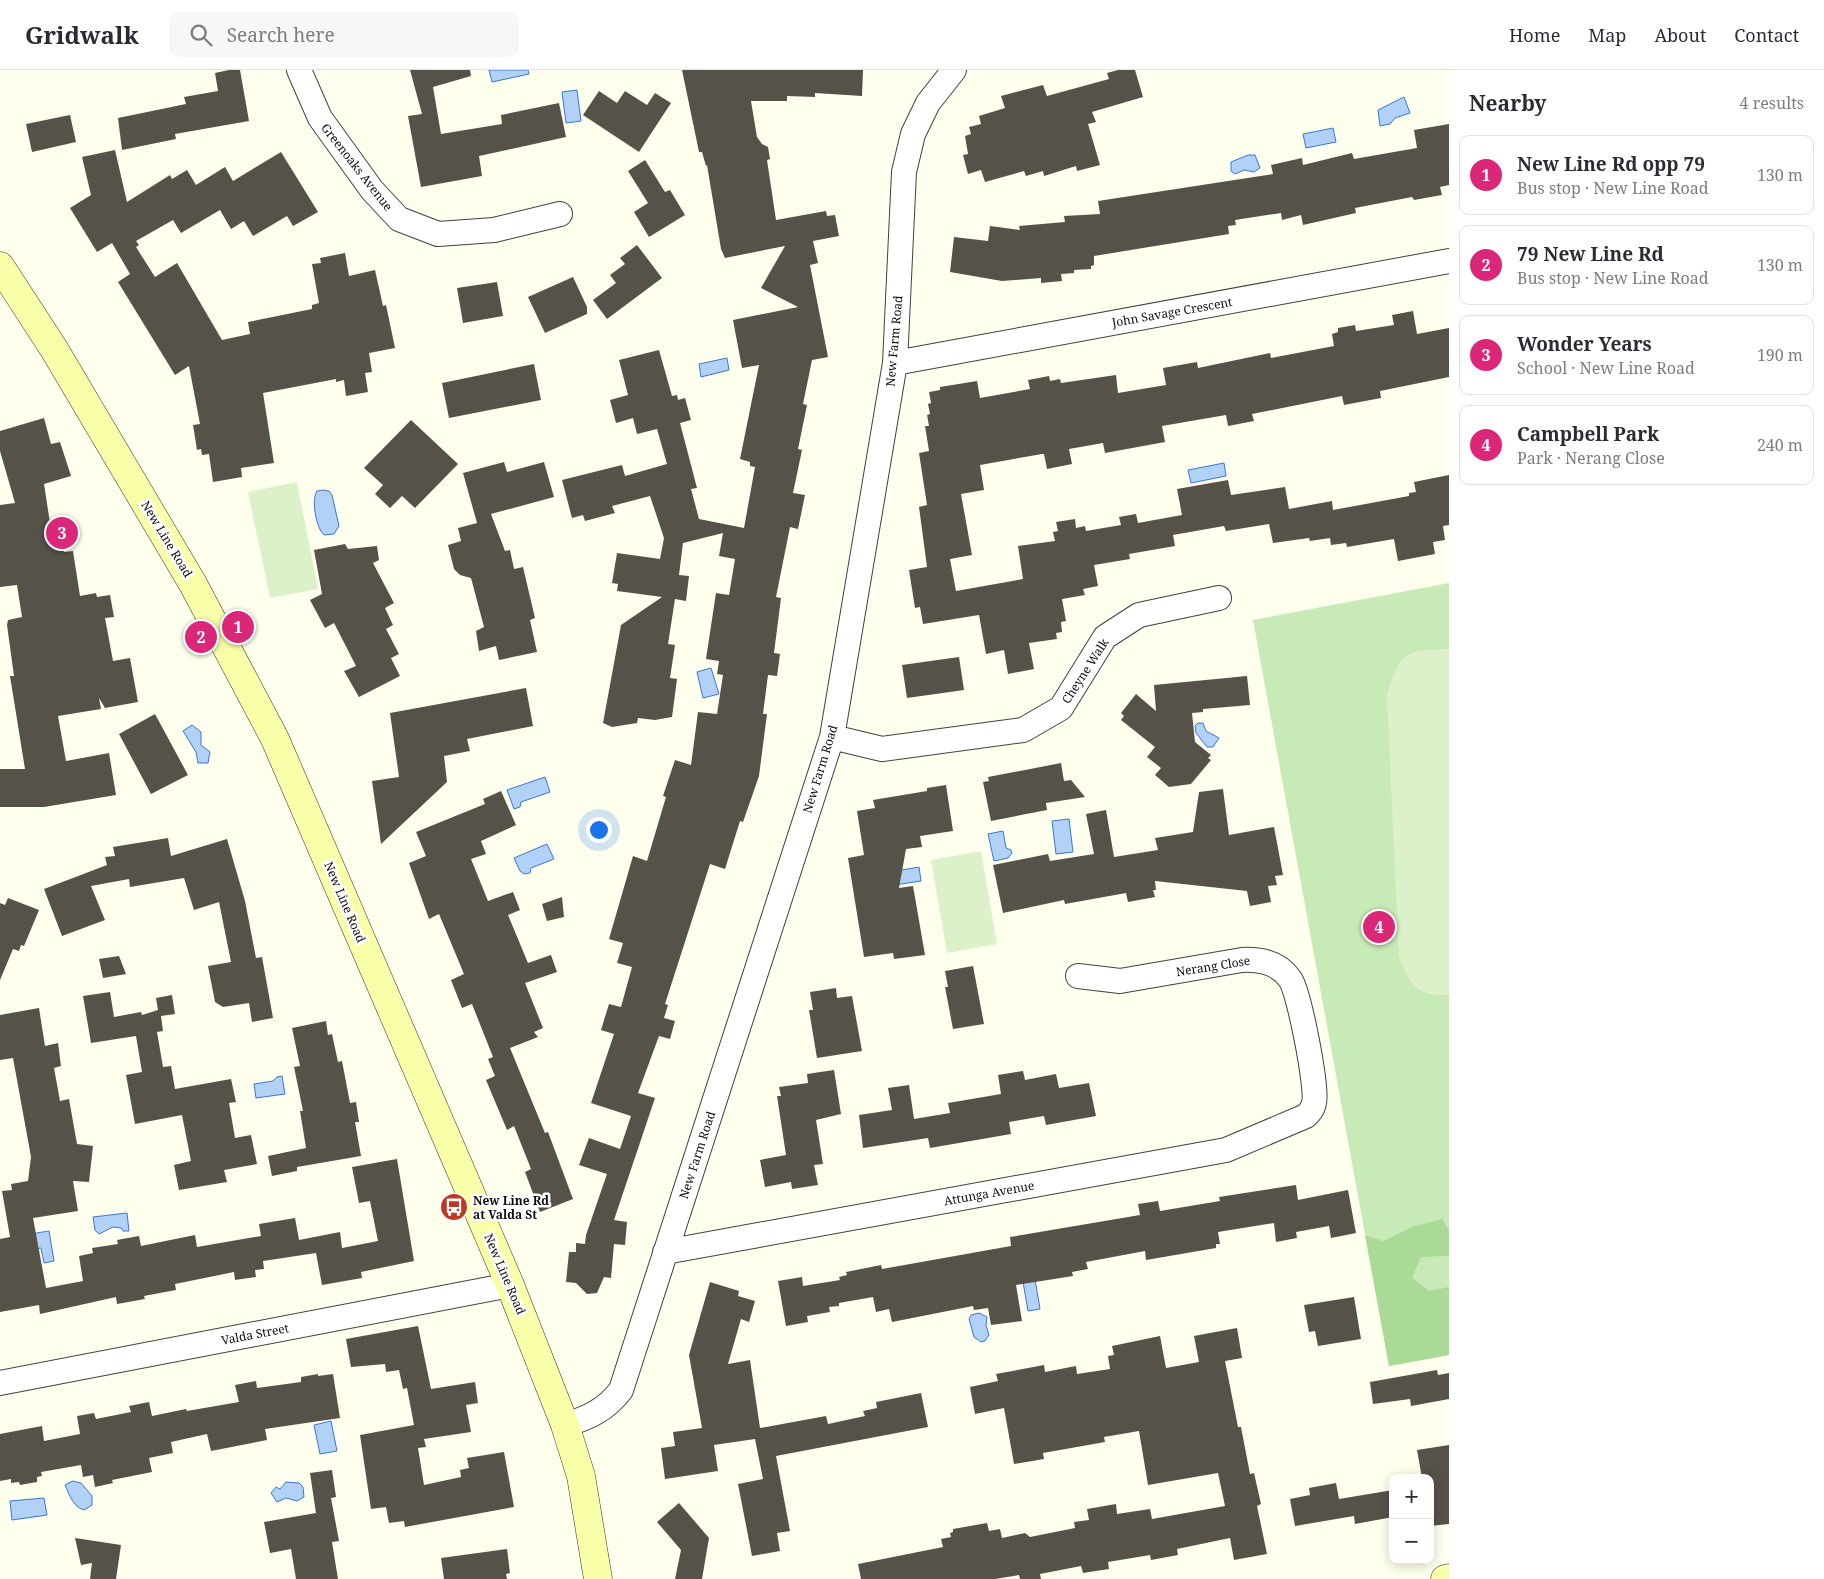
<!DOCTYPE html>
<html lang="en">
<head>
<meta charset="utf-8">
<style>
	:root { --surface:#fff; --page:#f7f7f7; --text:#2b2b33; --muted:#7c7c81; --line:#e1e1e2; --accent:#db2777 }
	body { margin:0; font-family:"Noto Serif",serif; background:var(--page); color:var(--text) }
	.controls { position:absolute; right:15px; bottom:15px; display:grid; overflow:hidden; border-radius:10px; box-shadow:0 2px 12px #0003 }
	.controls button { width:45px; height:45px; display:grid; place-items:center; padding:0; border:0; border-bottom:1px solid var(--line); background:var(--surface); color:var(--text); font:25px sans-serif }
	.you { position:absolute; left:598px; top:759px; width:18px; height:18px; margin:-12px; border:4px solid #fff; border-radius:50%; background:#1a73e8; box-shadow:0 0 0 8px #1a73e833 }
	.badge { display:grid; place-items:center; width:32px; height:32px; border-radius:50%; background:var(--accent); color:#fff; font-size:16px; font-weight:700 }
	.pin { position:absolute; translate:-50% -50%; border:2px solid #fff; box-shadow:0 1px 5px #0006 }
	.list { margin:0; padding:0; list-style:none }
	h2 { display:flex; justify-content:space-between; align-items:center; height:65px; margin:0; padding:0 20px; font-size:21px }
	h2 small { font-size:16px; font-weight:400; color:var(--muted) }
	.list li { display:grid; grid-template-columns:32px 1fr auto; gap:15px; align-items:center; box-sizing:border-box; height:80px; margin:0 10px 10px; padding:0 10px; border:1px solid var(--line); border-radius:10px }
	.list b { display:block; font-size:19px; white-space:nowrap }
	.list p { margin:0; font-size:16px; white-space:nowrap; color:var(--muted) }
	.list em { font-size:16px; font-style:normal; color:var(--muted) }
	.icon { flex:none; width:28px; height:28px; fill:none; stroke:currentColor; stroke-width:2; stroke-linecap:round; stroke-linejoin:round }
	.map { position:relative; flex:none; width:1449px; height:1509px; overflow:hidden }
	header { display:flex; align-items:center; gap:30px; box-sizing:border-box; height:70px; padding:0 25px; background:var(--surface); border-bottom:1px solid var(--line) }
	header strong { font-size:24px }
	nav { display:flex; gap:28px; margin-inline-start:auto; font-size:18px }
	.search { width:350px; height:45px; background:var(--page); display:flex; align-items:center; gap:12px; box-sizing:border-box; padding:0 18px; border-radius:10px; color:var(--muted); font-size:19px }
	main { display:flex }
	aside { flex:1; background:var(--surface) }
	.map>svg:first-child { display:block }
	.green { fill:#c8eab7 }
	.forest { fill:#a9db96 }
	.pitch { fill:#dcf1c9 }
	.water { fill:#b2d1f7; stroke:#3778d0 }
	.building { fill:#565149 }
	.lines { fill:none; stroke-linecap:round; stroke-linejoin:round }
	.street-casing { stroke:#404040; stroke-width:26 }
	.secondary-casing { stroke:#2f2f2f; stroke-width:29 }
	.street { stroke:#fff; stroke-width:24 }
	.secondary { stroke:#f9ffa9; stroke-width:28 }
	.labels { text-anchor:middle; dominant-baseline:central; stroke-width:5; stroke-linejoin:round; paint-order:stroke }
	.street-label { font-size:12px; fill:#0d0d0d; stroke:#fff }
	.poi-label { font-size:12px; font-weight:bold; fill:#0d0d0d; stroke:#fff; text-anchor:start }
</style>
</head>
<body>
<header>
<strong>Gridwalk</strong>
<div class="search"><svg class="icon" aria-label="search" viewBox="0 0 24 24"><circle cx="10" cy="10" r="6"/><path d="M15 15l6 6"/></svg>Search here</div>
<nav><a>Home</a><a>Map</a><a>About</a><a>Contact</a></nav>
</header>
<main>
<div class="map">
<svg width="1449" height="1509" viewBox="0 0 1449 1509">
	<rect width="100%" height="100%" fill="#ffe"/>
	<!-- green -->
	<path class="green" d="M1449 513V1285L1389 1296 1253 550Z"/>
	<!-- forest -->
	<path class="forest" d="M1442 1149 1449 1160V1184L1448 1186 1421 1187 1412 1208 1429 1221 1449 1217V1285L1389 1296 1365 1165 1383 1171 1412 1157Z"/>
	<!-- pitch -->
	<path class="pitch" d="M297 412 318 519 270 528 248 422Z
		M1449 579V925C1415 926 1410 915 1399 886L1387 627C1399 582 1404 580 1449 579Z
		M981 781 997 874 947 883 931 790Z"/>
	<!-- water -->
	<path class="water" d="M489 0H528L529 4 492 12Z
		M577 20 581 51 566 53 562 22Z
		M1404 27 1410 43 1395 48 1390 54 1380 56 1378 40Z
		M1333 58 1336 72 1306 78 1303 64Z
		M1248 85H1255L1260 98 1254 102 1244 100 1235 104 1231 101V92Z
		M727 288 729 300 701 307 699 294Z
		M1224 393 1226 406 1191 413 1188 400Z
		M323 420 329 421 332 425 339 456 334 464 324 465C316 458 311 430 317 421Z
		M711 598 719 624 703 628 697 602Z
		M1198 653H1203L1206 661 1219 668 1213 677H1207L1196 663 1195 656Z
		M192 655 201 662V675L210 682 208 693H198L196 682 183 661Z
		M545 707 550 722 521 732 520 737 514 739 507 720Z
		M1069 749 1073 782 1056 784 1052 751Z
		M1003 761 1006 778 1011 780 1012 783 1008 788 994 791 988 764Z
		M547 774 554 789 531 798 530 803 524 804 520 801 514 788Z
		M919 797 921 811 881 817 879 804Z
		M282 1006 285 1024 256 1028 254 1014 273 1011 277 1007Z
		M127 1143 129 1161H123L121 1158 113 1157 99 1164 95 1160 93 1147Z
		M49 1161 54 1191 44 1193 41 1178 27 1180 24 1165Z
		M1034 1203 1040 1239 1028 1241 1022 1206Z
		M979 1243 987 1247 986 1255 989 1265 985 1271 981 1272 974 1267 969 1249 971 1245Z
		M331 1351 337 1381 320 1384 314 1355Z
		M73 1411 81 1413 92 1426V1435L84 1440C73 1437 69 1424 65 1415Z
		M286 1412 299 1413 303 1417 304 1427 297 1431 286 1428 277 1432 271 1423 276 1417 280 1419Z
		M44 1428 47 1445 12 1450 10 1431Z"/>
	<!-- building -->
	<path class="building" d="M229 0H240L249 51 175 64 176 69 122 80 118 48 186 34 184 27 218 21 215 3Z
		M410 0H470L471 6 433 17 441 64 502 54 501 45 559 33 566 67 479 86 482 106 421 117 408 46 422 44Z
		M682 0H863L862 26 815 23V27L787 26V31H751L757 67 762 74 768 77 770 89 767 90 776 150 826 141 827 146 835 145 839 166 813 171 818 193 810 195 828 287 812 290 803 334 807 335 798 379 802 380 793 423 805 425 798 459 790 457 776 527 781 528 774 583 780 584 777 606 768 605 763 644H767L759 706 743 752 740 751 725 799 710 794 665 934 668 935 664 948 675 951 670 969 659 966 638 1023 655 1028 614 1150 627 1152 625 1175 614 1174 611 1208 604 1207 597 1223 587 1224 576 1213 566 1212 569 1182H576V1173L585 1174 586 1165 607 1104 579 1095 589 1068 620 1079 631 1046 591 1033 614 964 601 960 609 934 621 937 632 897 617 893 623 873 609 869 633 786 647 791 666 727 663 726 675 690 691 695 698 642 717 644 723 605 717 604 719 591 706 589 716 523 729 525 735 489 719 486 723 463 683 473 679 505 689 506 686 531 675 529 668 574 675 575 670 608 677 609 672 647 655 650 638 648 637 653 612 657 603 653 621 555 662 527 617 521 618 514 612 513 617 483 660 489 664 468 650 426 612 436 615 443 585 451 583 445 572 448 562 410 622 395 625 406 667 394 657 359 637 364 633 348 616 353 610 330 628 325 619 290 659 280 672 326 677 325 678 330 685 328 691 350 680 353 697 418 691 419 699 449 744 458 755 397 750 396V392L740 389 759 295 742 298 733 250 798 237 761 218 785 176 725 188 721 179 707 95 706 96 702 82H699Z
		M1118 0H1135L1143 27 1092 42 1096 52 1088 54 1100 95 1077 101 1076 96 1044 106 1043 101 1026 106 1024 101 985 112 981 100 968 104 963 85 968 84 965 66 971 64 969 57 981 54 979 46 1005 38 1001 26 1043 15 1047 26 1109 9 1107 3Z
		M599 21 617 33 625 21 647 35 655 23 671 33 639 82 583 45Z
		M70 45 76 72 32 82 26 54Z
		M1449 54V115L1440 117 1442 125 1414 130 1412 127 1355 138 1356 143 1303 155 1301 145 1282 150 1281 143 1235 150 1236 155 1228 156 1229 164 1094 186V195L1091 196V199L1074 200V203L1061 204 1062 211 1041 213V208L1002 211 950 202 954 167 988 171 990 156 1020 160 1019 156 1065 152 1064 146 1100 144 1098 131 1273 104 1271 95 1302 88 1303 95 1352 83 1354 89 1417 78 1414 60Z
		M115 80 127 132 170 105 172 109 187 100 196 115 225 97 233 111 281 82 318 142 293 156 287 146 253 166 244 151 231 159 220 140 181 163 173 150 136 171 139 175 136 177 155 207 177 193 222 270 250 264 248 252 312 239V235L319 233 312 194 321 193 320 188 345 183 349 206 375 200 383 236 386 235 395 278 369 283 372 302 365 303 368 322 346 326 344 310 336 312V309L263 323 274 393 241 398 242 407 213 412 209 384 202 385 201 379 197 380 193 355 200 354 189 296 175 305 118 212 130 204 112 173 97 182 70 138 91 125 82 87Z
		M645 90 665 122 670 120 685 145 649 167 634 142 648 133 628 101Z
		M637 175 662 208 607 249 593 230 616 213 610 205 625 194 620 188Z
		M573 207 587 237V244L545 263 528 227Z
		M497 212 503 246 463 253 457 218Z
		M1413 241 1417 264 1449 258V307L1380 321 1381 328 1344 335 1342 326 1252 344 1254 351 1228 356 1226 345 1162 356 1165 372 1105 383 1103 373 1069 379 1072 394 1047 399 1044 384H1042L980 395 984 420 961 424 972 485 950 489 956 521 1023 509 1018 476 1055 471 1053 462 1058 461 1056 452 1075 449 1076 458 1085 456 1086 461 1121 455 1119 447 1136 444 1138 453 1182 445 1177 419 1228 410 1231 425 1285 417 1289 439 1332 431 1333 440 1409 426V423L1416 422 1414 412 1449 405V455L1443 456 1445 470 1433 472 1435 484 1398 491 1394 469 1347 477 1346 473 1331 475 1330 468 1310 471 1309 468 1273 473 1269 454 1226 461 1224 456 1173 465 1175 476 1129 484 1130 489 1094 495 1098 516 1083 519 1085 525 1062 529 1066 551 1061 552 1062 562 1056 563 1057 569 1029 573 1034 599 1008 604 1004 580 986 584 979 545 923 554 920 537 915 538 909 500 927 497 919 437 927 435 919 383 929 381 925 356H929L927 345 930 344 928 334 931 333 929 322 940 320V317L977 311 980 328 1030 319 1028 310 1049 306 1050 311 1060 309 1061 313 1116 305 1118 323 1166 315 1163 298 1197 292 1198 298 1270 283 1271 288 1334 276 1332 264 1338 262V258L1355 255 1356 261 1394 255 1392 245Z
		M534 294 541 330 449 348 442 313Z
		M44 348 51 374 60 372 71 406 44 414 54 479 63 478 64 482 73 481 80 526 96 523 97 527 110 525 114 547 105 548 113 591 130 588 138 632 105 638 99 628 101 639 58 646 66 691 109 683 116 725 44 737H0V699H25L10 606H14L7 555 8 550 22 547 17 515 0 517V435L15 433 0 381V361Z
		M411 350 458 394 415 438 402 426 390 438 375 424 383 415 364 398Z
		M504 392 507 402 544 392 554 427 491 444 505 481 510 480 514 499 523 497 535 548 530 550 537 582 499 590 496 576 479 581 476 561 484 557 471 508 460 505 454 499 448 475 461 471 458 458 477 453 463 403Z
		M345 474 348 479 377 476 379 490 373 493 394 533 385 538 393 555 386 559 399 584 391 588 400 606 359 627 344 601 356 596 334 553 325 558 310 530 322 524 314 480Z
		M959 587 964 620 907 628 902 595Z
		M1247 606 1250 635 1203 639V642L1192 643 1195 672 1211 685 1208 688 1211 690 1191 714 1169 717 1155 705 1161 698 1147 687 1155 677 1121 650 1124 646 1121 643 1136 624 1156 641 1154 615Z
		M526 618 533 656 467 669 470 681 444 686 447 712 381 774 372 711 399 707 390 643Z
		M155 644 188 705 151 724 119 664Z
		M1061 693 1064 711 1071 710 1085 727 1046 733 1047 740 991 751 983 712 989 711 988 707Z
		M946 715 953 761 920 766 922 777 906 779 899 818 913 816 925 885 894 889 893 883 864 887 848 788 864 785 857 741 875 738 873 730 927 721V718Z
		M1223 719 1229 765 1274 757 1283 805 1275 806 1277 815 1268 816 1271 832 1250 836 1247 821 1155 811 1156 820H1153L1155 827 1128 832 1126 823 1065 834 1064 830 1003 843 993 795 1048 784 1050 791 1094 784 1086 744 1106 740 1114 787 1158 780 1155 768 1193 762 1199 722Z
		M501 721 516 755 481 771 486 784 471 789 488 831 513 822 520 840 508 845 528 893 551 885 557 902 525 913 543 958 534 962 538 967 510 978 545 1063 548 1062 573 1129 540 1142 525 1102 531 1099 514 1056 507 1060 486 1010 495 1006 488 989 493 987 472 934 462 938 451 910 464 904 439 844 429 849 409 793 426 786 416 762 485 734 483 729Z
		M168 768 171 786 227 769 245 831 256 888 262 887 273 948 252 952 249 933 223 937 215 932 208 896 231 892 219 832 194 840 184 808 130 817 129 809 91 816 105 850 62 866 44 819 107 795 105 787 115 786 113 777Z
		M562 827 564 847 547 851 542 834Z
		M8 828 39 840 24 876 21 875 19 881 13 879 0 910V833L5 835Z
		M119 886 126 904 103 908 99 889Z
		M973 896 984 954 953 959 945 917H948L945 901Z
		M836 918 837 928 852 926 862 981 817 988 809 940H813L810 922Z
		M110 922 114 947 141 942 142 945 158 940 156 928 172 925 175 944 161 946 163 961 157 962 163 997 171 996 175 1019 231 1009 236 1032 229 1033 235 1068 251 1065 257 1094 224 1100 227 1112 179 1120 174 1095 191 1091 182 1045 135 1054 126 1005 142 1002 136 966 91 973 83 926Z
		M39 938 45 976 58 973 61 996 54 998 60 1031 69 1029 77 1074 93 1076 89 1112 73 1111 78 1141 33 1148 46 1218 83 1211 79 1186 93 1183 92 1178 118 1174 117 1170 139 1166 141 1176 195 1165 197 1177 261 1166 259 1154 295 1148 299 1170 340 1162 342 1178 378 1171 370 1131 359 1133 352 1097 397 1089 414 1191 361 1202 362 1208 322 1215 316 1183 263 1191 264 1199 255 1200 256 1207 235 1210 234 1202 175 1214 176 1220 144 1226 145 1229 117 1234 116 1227 40 1244 39 1235 0 1242V1169L10 1167 2 1121 12 1120 11 1114 28 1111 31 1087 13 988 0 990V945Z
		M326 951 328 965 332 964 338 992 342 991 350 1033 356 1032 359 1052H355L361 1086 297 1097V1101L272 1106 268 1086 306 1078 300 1041H303L294 997 300 996 292 958Z
		M834 1000 841 1044 816 1050 823 1094 814 1095 818 1115 792 1119 791 1112 765 1117 760 1090 786 1085 777 1026H781L779 1017 808 1013 807 1004Z
		M1023 1001 1025 1010 1056 1004 1059 1018 1089 1013 1096 1046 1046 1055 1044 1046 1009 1052 1011 1064 930 1078 928 1068 863 1078 859 1045 892 1040 888 1018 909 1015 914 1049 950 1043 948 1033 1001 1024 998 1005Z
		M1296 1115 1298 1130 1348 1120 1356 1163 1331 1168 1329 1156 1296 1162 1297 1168 1276 1172 1274 1153 1218 1162 1220 1174H1216V1178L1146 1190 1145 1181 1086 1192 1088 1199 1072 1202 1073 1206 1016 1215 1022 1251 991 1255 988 1238 974 1240 973 1236 892 1252 889 1239 876 1242 873 1227 839 1233V1236L829 1237 830 1242 807 1246 808 1252 786 1256 778 1211 802 1207 803 1216 840 1210 839 1207 847 1205 846 1202 881 1195 882 1199 1011 1176 1010 1167 1140 1145 1138 1134 1158 1131 1160 1141 1220 1131 1219 1127Z
		M710 1212 739 1221 738 1226 755 1231 749 1252 741 1249 728 1294 750 1290 760 1358 826 1346 828 1354 865 1346 863 1341 877 1338 876 1332 921 1323 928 1357 776 1386 790 1461 777 1463 780 1481 752 1486 738 1414 763 1409 755 1369 714 1375 718 1401 665 1409 661 1378 675 1376 673 1362 702 1358 689 1285Z
		M1354 1227 1361 1269 1318 1276 1315 1261 1309 1262 1304 1235Z
		M418 1256 431 1319 475 1312 478 1333 466 1335 471 1362 424 1369 426 1377 418 1378 424 1415 461 1407 460 1400 469 1398 467 1388 504 1382 514 1437 405 1457 404 1451 389 1453 386 1437 371 1439 360 1365 414 1355 407 1318 403 1319 399 1300 386 1302 385 1294 351 1297 346 1269Z
		M1237 1258 1242 1288 1225 1291 1238 1357H1241L1250 1404 1254 1403 1261 1434 1257 1436 1267 1484 1234 1490 1230 1468 1177 1479 1178 1485 1151 1490 1150 1485 1108 1492 1109 1499 1083 1503 1081 1496 1040 1504 1041 1509H1020L1019 1505 995 1509H861L858 1494 943 1477 941 1469 951 1467 950 1463 953 1462V1459L987 1453 989 1461 1000 1459 1002 1468 1025 1463 1030 1467 1075 1458 1074 1452 1089 1450 1087 1439 1116 1434 1117 1444 1150 1439 1152 1449 1225 1436 1218 1403 1148 1415 1139 1361 1104 1367 1105 1372 1043 1383 1044 1389 1014 1394 1004 1338 975 1344 970 1317 998 1311 996 1304 1044 1295 1045 1302 1076 1296 1077 1304 1110 1299 1108 1286 1114 1285 1112 1276 1160 1266 1166 1298 1199 1292 1194 1266Z
		M1437 1300 1438 1305 1449 1303V1329L1411 1336 1410 1329 1373 1334 1370 1312Z
		M318 1304V1306L333 1304 340 1348 265 1359 267 1370 211 1381 207 1364 171 1372 173 1383 149 1388 152 1402 112 1410 113 1413 95 1417 93 1405 83 1407 81 1395 41 1402 42 1406 37 1407V1412L20 1415 19 1412 11 1413V1409L0 1411V1364L42 1356 44 1371 80 1364 77 1346 94 1343 96 1349 131 1342 129 1336 149 1332 152 1346 186 1339 187 1341 239 1332 235 1315 256 1311 257 1318 301 1312V1307Z
		M1449 1375V1454L1430 1456V1408H1422L1417 1380Z
		M332 1400 336 1427 331 1428 339 1471 332 1472 338 1509H296L291 1479 270 1483 264 1452 316 1443 310 1403Z
		M1336 1413 1339 1429 1393 1420V1447L1355 1454 1354 1446 1295 1456 1290 1429 1310 1425 1309 1418Z
		M679 1433 709 1468 702 1509H675L681 1480 657 1452Z
		M75 1468 121 1475 116 1509H90L92 1493 81 1495Z
		M507 1479 510 1503 506 1504 507 1509H444L441 1488Z"/>
	<g class="lines">
		<!-- street casing -->
		<g class="street-casing">
			<path id="street" d="M299 0 320 48 372 120 399 149 438 164 494 160 560 144
				M895 293 1449 191
				M832 667 882 679 1023 660 1061 638 1105 567 1139 545 1219 528
				M665 1182 1226 1080 1306 1046C1310 1042 1313 1039 1314 1033 1318 1019 1299 921 1290 909 1279 893 1260 889 1242 890L1120 911 1078 906
				M0 1313 510 1215
				M565 1355C588 1348 606 1340 621 1320L832 667 895 293 904 102 913 64 928 33 954 0"/>
		</g>
		<!-- secondary casing -->
		<g class="secondary-casing">
			<path id="secondary" d="M0 196 54 279 193 514 275 669 510 1215 565 1355 581 1406 598 1509
				M1445 1509 1449 1508"/>
		</g>
		<!-- street -->
		<use href="#street" class="street"/>
		<!-- secondary -->
		<use href="#secondary" class="secondary"/>
	</g>
	<!-- icons -->
	<defs>
		<g id="bus-disc" transform="scale(1.4375)"><circle r="9.5" fill="#c03723" stroke="#fff"/><path d="M-5-6H5V4H4V6H2V4H-2V6H-4V4H-5ZM-3.5-4V0h7V-4ZM-3.5 1.2v1.5H-2V1.2ZM2 1.2v1.5H3.5V1.2Z" fill="#fff"/></g>
	</defs>
	<g fill-rule="evenodd">
		<use href="#bus-disc" x="454" y="1137"/>
	</g>
	<g class="labels">
		<!-- street labels -->
		<g class="street-label">
			<text transform="translate(357 97) rotate(52)">Greenoaks Avenue</text>
			<text transform="translate(1172 242) rotate(-10)">John Savage Crescent</text>
			<text transform="translate(894 271) rotate(-85)">New Farm Road</text>
			<text transform="translate(167 469) rotate(59)">New Line Road</text>
			<text transform="translate(1085 601) rotate(-57)">Cheyne Walk</text>
			<text transform="translate(820 699) rotate(-73)">New Farm Road</text>
			<text transform="translate(345 832) rotate(67)">New Line Road</text>
			<text transform="translate(1213 896) rotate(-9)">Nerang Close</text>
			<text transform="translate(697 1085) rotate(-72)">New Farm Road</text>
			<text transform="translate(989 1123) rotate(-10)">Attunga Avenue</text>
			<text transform="translate(505 1204) rotate(67)">New Line Road</text>
			<text transform="translate(255 1264) rotate(-11)">Valda Street</text>
		</g>
		<!-- poi labels -->
		<g class="poi-label">
			<text x="473" y="1130">New Line Rd<tspan x="473" dy="14">at Valda St</tspan></text>
		</g>
	</g>
</svg>
<div class="controls">
<button>+</button>
<button>−</button>
</div>
<div class="you"></div>
<div class="pin badge" style="left:238px;top:557px">1</div>
<div class="pin badge" style="left:201px;top:567px">2</div>
<div class="pin badge" style="left:62px;top:463px">3</div>
<div class="pin badge" style="left:1379px;top:857px">4</div>
</div>
<aside>
<h2>Nearby<small>4 results</small></h2>
<ul class="list">
<li><span class="badge">1</span><div><b>New Line Rd opp 79</b><p>Bus stop · New Line Road</p></div><em>130 m</em></li>
<li><span class="badge">2</span><div><b>79 New Line Rd</b><p>Bus stop · New Line Road</p></div><em>130 m</em></li>
<li><span class="badge">3</span><div><b>Wonder Years</b><p>School · New Line Road</p></div><em>190 m</em></li>
<li><span class="badge">4</span><div><b>Campbell Park</b><p>Park · Nerang Close</p></div><em>240 m</em></li>
</ul>
</aside>
</main>
</body>
</html>
